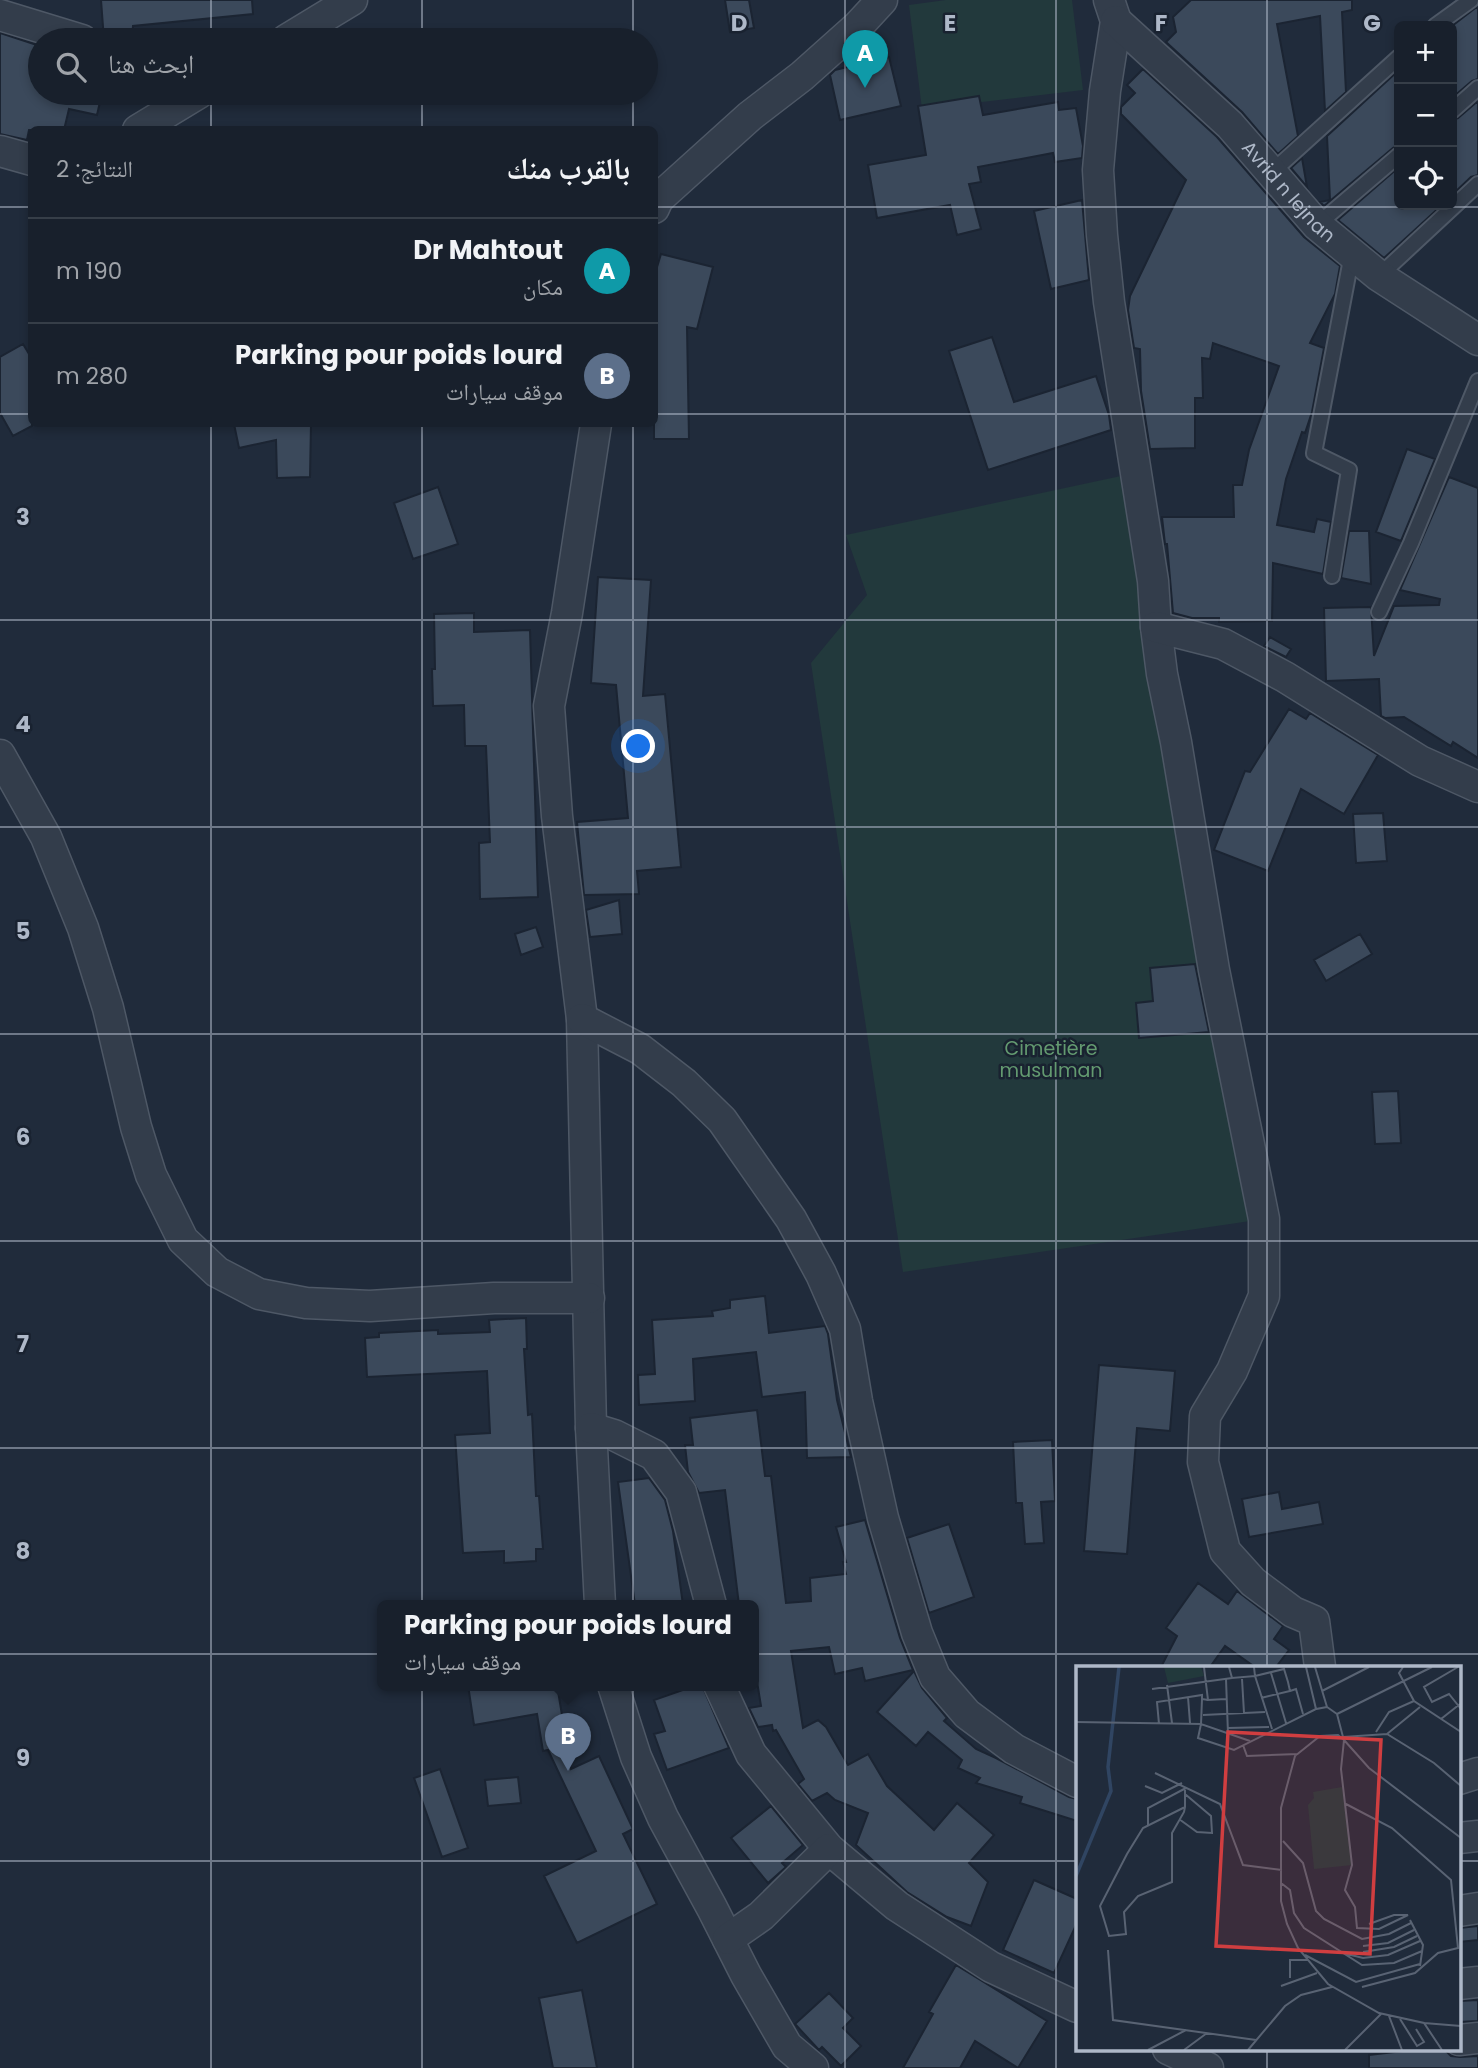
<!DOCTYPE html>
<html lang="ar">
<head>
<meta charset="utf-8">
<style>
	:root { --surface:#18202c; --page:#212834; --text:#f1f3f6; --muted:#9fa3a9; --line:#363e48; --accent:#8c9099 }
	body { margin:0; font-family:Poppins,"Noto Naskh Arabic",sans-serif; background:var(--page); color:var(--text); direction:rtl }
	.controls { position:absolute; right:21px; top:21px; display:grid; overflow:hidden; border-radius:10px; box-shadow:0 4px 10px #0003 }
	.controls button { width:63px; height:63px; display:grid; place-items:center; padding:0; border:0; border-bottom:2px solid var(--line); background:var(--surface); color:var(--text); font:35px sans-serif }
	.you { position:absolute; left:639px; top:747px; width:24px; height:24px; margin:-18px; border:5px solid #fff; border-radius:50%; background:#1a73e8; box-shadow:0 0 0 10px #1a73e833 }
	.badge { display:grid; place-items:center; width:46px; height:46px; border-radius:50%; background:var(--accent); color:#fff; font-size:23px; font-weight:700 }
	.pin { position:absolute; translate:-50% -58px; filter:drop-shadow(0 2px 4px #0008) }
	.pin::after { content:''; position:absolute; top:37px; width:24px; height:21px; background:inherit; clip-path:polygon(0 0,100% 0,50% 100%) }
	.popup { position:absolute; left:377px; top:1600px; width:382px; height:91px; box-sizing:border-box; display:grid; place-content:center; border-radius:10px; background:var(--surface); filter:drop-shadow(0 2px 5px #0005); font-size:23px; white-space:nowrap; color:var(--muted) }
	.popup b { font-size:26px; color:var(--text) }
	.popup::after { content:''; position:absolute; left:50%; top:100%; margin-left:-14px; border:14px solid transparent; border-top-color:var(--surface) }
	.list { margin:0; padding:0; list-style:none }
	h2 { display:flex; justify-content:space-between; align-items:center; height:91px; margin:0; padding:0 28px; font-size:30px }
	h2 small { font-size:23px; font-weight:400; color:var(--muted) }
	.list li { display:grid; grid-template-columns:46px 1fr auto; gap:21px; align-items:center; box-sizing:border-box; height:105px; padding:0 28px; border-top:2px solid var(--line) }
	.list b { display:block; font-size:26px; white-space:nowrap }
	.list p { margin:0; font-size:23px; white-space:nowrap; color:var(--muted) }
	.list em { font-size:23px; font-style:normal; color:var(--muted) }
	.icon { flex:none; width:38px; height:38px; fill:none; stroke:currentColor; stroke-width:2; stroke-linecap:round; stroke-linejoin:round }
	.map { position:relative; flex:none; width:1478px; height:2068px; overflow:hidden; direction:ltr }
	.search { position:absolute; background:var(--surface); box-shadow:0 4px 10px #0003; left:28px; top:28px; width:630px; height:77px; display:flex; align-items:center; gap:18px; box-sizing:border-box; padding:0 24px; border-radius:38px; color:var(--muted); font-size:26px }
	.panel { position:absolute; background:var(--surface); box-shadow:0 4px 10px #0003; left:28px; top:126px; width:630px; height:301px; border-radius:10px; direction:rtl }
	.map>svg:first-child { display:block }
	.green { fill:#22393c }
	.building { fill:#3b495b; stroke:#1b2432; stroke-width:2 }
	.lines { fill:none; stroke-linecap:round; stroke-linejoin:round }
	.lane-casing { stroke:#4e5866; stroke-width:18 }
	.street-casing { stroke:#4e5866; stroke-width:33 }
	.lane { stroke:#333d4b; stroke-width:14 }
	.street { stroke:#333d4b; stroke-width:30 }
	.grid { fill:none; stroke:#aeb8c8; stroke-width:2; stroke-opacity:0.55 }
	.labels { text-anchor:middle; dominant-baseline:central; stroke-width:5; stroke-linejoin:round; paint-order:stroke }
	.street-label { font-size:19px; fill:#aeb8c8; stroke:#192230 }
	.park-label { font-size:19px; fill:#639a70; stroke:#192230 }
	.inset-river { fill:none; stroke:#304562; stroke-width:3.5 }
	.inset-road { fill:none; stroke:#596373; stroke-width:2 }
	.view { fill:#d03e40; fill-opacity:0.15; stroke:#d03e40; stroke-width:3.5 }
	.inset-edge { fill:none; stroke:#aeb8c8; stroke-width:3.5 }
	.grid-label { font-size:23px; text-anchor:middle; font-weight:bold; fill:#aeb8c8; stroke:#192230; stroke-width:5; stroke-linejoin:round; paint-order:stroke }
</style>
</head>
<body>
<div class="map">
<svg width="1478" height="2068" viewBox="0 0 1478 2068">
	<rect width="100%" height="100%" fill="#202b3b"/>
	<!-- green -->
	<path class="green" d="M946 0H1072L1083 90 922 109 909 5Z
		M1121 476 1264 1219 903 1272 811 663 867 595 846 535Z"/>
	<!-- building -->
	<path class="building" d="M101 0H252L253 14 133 26 132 40H104Z
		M725 0H749L754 28 730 32Z
		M1191 0H1352V10L1342 12 1346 92 1325 111 1320 16 1277 24 1298 136 1278 154 1242 112 1166 42 1176 32 1173 17Z
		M1478 6V79L1472 81 1452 98V26Z
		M0 33 40 46V93H102L97 115 69 109 64 130H29L27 140 0 134Z
		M889 57 901 106 840 120 830 75 835 70Z
		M1143 69 1217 137 1304 237 1340 266 1335 294 1310 343 1324 348 1312 412 1305 433 1302 432 1286 479 1277 525 1314 532 1317 519 1331 522 1323 574 1273 563 1272 621 1219 622V618H1192L1173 613 1167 544H1165L1162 517H1234L1233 485H1242L1249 450 1279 366 1213 343 1210 359 1202 358 1203 398H1195V448L1150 449 1141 391 1140 349 1134 348 1128 310 1130 296 1186 180 1121 114V107L1135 93 1127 85Z
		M1399 70V146L1393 148 1324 206 1320 202 1330 200 1327 136Z
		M979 96 983 115 1058 102 1059 110 1076 108 1083 146 1082 158 1055 162 1053 153 978 167 981 182 969 184 981 229 957 235 950 205 877 218 868 165 926 155 918 106Z
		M1478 101V175L1471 177 1452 195V120L1458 118Z
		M1302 158 1307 187 1291 168Z
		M1399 167V205H1442L1384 258 1338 220Z
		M1082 200 1089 280 1051 289 1034 211Z
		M661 254 713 267 697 329 687 327 689 439H654V277Z
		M992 337 1014 402 1096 376 1109 415 1111 430 988 470 949 351Z
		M23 344 32 359V426L13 436 0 413V357Z
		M234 424H311L310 477 277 478 276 440 239 448Z
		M1407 449 1435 459 1401 541 1376 532Z
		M1449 477 1478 488V758L1453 742 1451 746 1404 717 1385 718 1381 716 1379 679 1326 681 1324 608 1371 607 1374 656 1394 606 1439 605 1440 599 1400 590Z
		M438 487 458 544 413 559 394 503Z
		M1349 531H1369L1371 584 1341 578Z
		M598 577 651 580 643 696 665 694 681 867 637 871 639 894 584 895 577 822 628 818 616 685 591 683Z
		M474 613V632L530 630 538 897 480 899 479 843 490 842 486 746H465L464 705 433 706 432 669H435L434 614Z
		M1270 637 1291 649 1286 657 1264 646Z
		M1289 709 1306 719 1310 713 1378 755 1344 814 1301 789 1268 871 1214 850 1245 771 1250 772Z
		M1383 813 1387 861 1356 863 1353 814Z
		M619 900 622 934 590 937 586 910Z
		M536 927 543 947 521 955 515 934Z
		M1360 934 1372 954 1326 981 1314 960Z
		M1195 964 1209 1032 1139 1038 1136 1003 1153 1001 1150 968Z
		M1398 1091 1401 1143 1375 1144 1372 1092Z
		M765 1296 769 1333 825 1326 828 1334 837 1400 851 1457 807 1458 805 1392 762 1397 756 1352 693 1359 695 1401 639 1405 638 1375 655 1374 652 1320 713 1316 712 1311 730 1308V1300Z
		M526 1318 527 1349H524L528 1415 532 1414 536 1496H539L543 1549H536V1561L504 1563V1551L463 1553 455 1435 490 1433 487 1371 367 1377 365 1338 379 1337V1333L438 1330V1334L490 1332 489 1320Z
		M1099 1365 1175 1371 1170 1431 1137 1428 1127 1554 1084 1551Z
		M757 1410 765 1476H771L786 1603 811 1601 810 1578 846 1574 843 1562H846L836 1527 865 1520 900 1638 913 1670 865 1681 862 1668 835 1674 829 1647 791 1651 803 1728 818 1720 826 1727 848 1765 868 1754 887 1786 934 1830 957 1803 994 1835 969 1863 988 1882 971 1926 947 1917 907 1892 856 1845 868 1813 835 1800 827 1793 812 1801 798 1784 804 1779 776 1730 773 1731 772 1725 758 1727 749 1708 761 1706 753 1657V1605H739L725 1490 699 1493 688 1472 685 1445H693L690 1418Z
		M1052 1440 1055 1501 1041 1502 1044 1543 1025 1544 1022 1503H1016L1013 1442Z
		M649 1478 665 1500 673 1531 683 1605H635L618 1482Z
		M1279 1492 1282 1509 1319 1502 1323 1524 1249 1537 1242 1499Z
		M949 1524 974 1597 929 1613 907 1538Z
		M1198 1583 1228 1604 1237 1591 1283 1626 1274 1639 1289 1650 1276 1667H1255L1225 1646 1210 1667H1161L1177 1636 1166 1628Z
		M914 1671 922 1688 947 1718 944 1721 976 1749 996 1758 1069 1797 1077 1799V1821L1020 1803 1022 1797 976 1783 980 1778 958 1768 962 1760 928 1732 916 1746 877 1712Z
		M468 1685H557L571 1769 599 1756 633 1829 623 1834 657 1904 577 1943 544 1876 596 1851 548 1750 543 1751 537 1714 474 1725Z
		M697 1685H702L729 1748 667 1770 654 1734 665 1731 654 1700Z
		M440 1769 468 1848 442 1857 414 1778Z
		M518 1777 521 1803 488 1806 485 1780Z
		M771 1806 803 1845 782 1863 786 1867 768 1883 731 1838Z
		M1034 1880 1077 1899V1923L1054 1973 1003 1950Z
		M1478 1926V1940L1459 1942V1928Z
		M956 1965 1047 2021 1018 2068 975 2041 960 2068H903L933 2014 929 2012Z
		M582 1990 597 2068H553L539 1998Z
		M829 1993 853 2018 843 2028 861 2046 841 2066 822 2047 819 2050 795 2024Z
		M1478 2000V2021L1459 2022V2001Z
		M1420 2049H1444L1451 2056 1460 2057 1478 2056V2068H1369V2055Z"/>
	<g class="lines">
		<!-- lane casing -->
		<g class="lane-casing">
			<path id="lane" d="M1435 26 1471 0
				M1452 111 1478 88
				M1272 172 1399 57
				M1317 225 1399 155
				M1379 276 1478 184
				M1332 576 1349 470 1314 453 1352 254
				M1379 612 1411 543 1478 381"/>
		</g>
		<!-- street casing -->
		<g class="street-casing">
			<g id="street">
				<path d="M1109 0 1116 21 1105 91 1098 170 1102 235 1109 302 1153 581 1156 627 1162 674 1176 742 1214 970 1264 1219V1296L1232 1371 1205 1416 1203 1462 1225 1551 1253 1582 1293 1612 1314 1621 1320 1667"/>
				<path d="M0 15 82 40"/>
				<path id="s1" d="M1116 21 1230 125 1317 225 1379 276 1478 340"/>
				<path d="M286 40 352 0"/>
				<path d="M138 130 199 93"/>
				<path d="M0 151 32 160"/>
				<path d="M654 208 658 199 750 116 802 76 858 26 882 0"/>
				<path d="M596 424 567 613 549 706 557 816 582 1019 591 1428 600 1605"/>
				<path d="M1156 627 1223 644 1285 677 1420 761 1478 787"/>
				<path d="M0 755 46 837 83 928 108 1008 136 1127 151 1175 183 1240 217 1272 259 1294 306 1303 370 1306 494 1298H589"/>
				<path d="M582 1019 640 1049 684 1083 722 1120 791 1219 821 1274 845 1329 857 1401 883 1518 917 1633 935 1677 967 1714 1014 1749 1077 1782"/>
				<path d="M591 1428 614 1435 654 1455 681 1492 711 1605"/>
				<path d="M613 1685 636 1757 663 1818 712 1908 746 1975 787 2046 813 2068"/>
				<path d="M719 1685 751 1754 829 1849 897 1906 991 1967 1077 2007"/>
				<path d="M1459 1779 1478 1773"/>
				<path d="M1459 1838 1478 1836"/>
				<path d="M1459 1911 1478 1908"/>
				<path d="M728 1939 761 1916 829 1849"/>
				<path d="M1459 1984 1478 1982"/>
				<path d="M1459 2040 1478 2038"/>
				<path d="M1168 2049 1208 2068"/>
			</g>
		</g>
		<!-- lane -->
		<use href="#lane" class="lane"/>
		<!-- street -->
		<use href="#street" class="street"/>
	</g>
	<!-- grid -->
	<path class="grid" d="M211 0V40M422 0V40M633 0V40M845 0V2068M1056 0V2068M1267 0V1667M211 93V130M422 93V130M633 93V130M0 207H32M654 207H1478M0 414H32M654 414H1478M211 424V2068M422 424V2068M633 424V2068M0 620H1478M0 827H1478M0 1034H1478M0 1241H1478M0 1448H1478M0 1654H1478M0 1861H1077M1459 1861H1478M1267 2049V2068"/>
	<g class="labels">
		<!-- street labels -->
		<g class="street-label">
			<text stroke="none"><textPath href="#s1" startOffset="243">Avrid n lejnan</textPath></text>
		</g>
		<!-- park labels -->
		<g class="park-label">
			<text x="1051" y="1048">Cimetière<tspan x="1051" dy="22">musulman</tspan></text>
		</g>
	</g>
	<!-- overview -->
	<g transform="translate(1076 1666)">
		<rect width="385" height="385" fill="#202b3b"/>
		<path d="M88 1H125L128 10 92 17ZM266 121 276 199 238 203 232 139 238 132 237 126Z" fill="#22393c"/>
		<path class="inset-river" d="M0 210 35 125 32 101 43 1"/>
		<path class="inset-road" d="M128 1 132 34 150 33M153 1 156 12 179 10 196 63M178 1 179 10 208 3 212 16 214 25 185 32M230 1 240 43 251 41M239 1 251 41 261 48 267 71 311 68 358 97 385 120M327 1 323 7 338 35 385 66M382 1 348 21 356 36 373 28 385 43M195 7 210 57M150 13 152 68M166 13 168 47M91 19 96 57M76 23 156 12M214 25 220 23 227 48M246 25 293 1M112 31 114 57M261 48 356 1M127 49 189 46M365 53 384 38M0 56 125 58 126 33M83 58 81 36 126 29V33L132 34M152 62 193 61M300 66 313 46 338 35M311 68 344 41M268 74 293 102 385 172M174 75 125 58 122 72 158 84 240 43M167 79 171 90 222 88M79 107 144 138 167 199 206 204M69 120 86 127 106 117M268 137 316 162 375 214 382 282 362 287 339 307 286 321M109 141 67 162 51 188 24 240 33 270 50 268 48 246 62 230 96 216V167L108 146 109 141V124M103 153 121 166 136 167 135 150 109 128M72 159V142L110 122M207 175 227 197 240 245 248 253 286 273 313 268 335 257M205 217 214 224 218 247 228 262 286 299 318 297 346 285M334 254 347 279 344 300M293 258 318 249H332L303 263 281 262 279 241 269 224 276 199 265 103 268 74 262 69 244 70 219 90 205 142V235L211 258 222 282 252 318 303 347 348 357 366 384M287 280 312 277 338 264M32 284 37 354 180 374M287 286 318 281 341 270M271 288 287 292 312 289 344 275M229 289 280 316 344 298M214 312V294H231M205 320 241 307M313 350 326 384M324 353 341 380 348 376 340 363M348 357 385 360M72 384 110 364M108 384 131 367M172 384 209 340 225 329 256 321M269 384 305 348"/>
		<path class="view" d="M152 66 305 74 294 288 140 280Z"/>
		<rect width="385" height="385" class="inset-edge"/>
	</g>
	<g class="grid-label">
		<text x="739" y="31">D</text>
		<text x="950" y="31">E</text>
		<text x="1161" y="31">F</text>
		<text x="1372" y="31">G</text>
		<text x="23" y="525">3</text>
		<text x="23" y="732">4</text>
		<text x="23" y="939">5</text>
		<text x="23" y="1145">6</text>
		<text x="23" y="1352">7</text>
		<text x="23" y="1559">8</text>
		<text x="23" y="1766">9</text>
	</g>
</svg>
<div class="controls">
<button>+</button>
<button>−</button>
<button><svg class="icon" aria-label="locate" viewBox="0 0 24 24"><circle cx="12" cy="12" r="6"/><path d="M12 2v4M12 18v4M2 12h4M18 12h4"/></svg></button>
</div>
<div class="you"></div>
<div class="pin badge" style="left:865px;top:88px;background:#0f9aa8">A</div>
<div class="pin badge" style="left:568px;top:1771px;background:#5c6f8a">B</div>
<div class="popup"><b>Parking pour poids lourd</b>موقف سيارات</div>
<div class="search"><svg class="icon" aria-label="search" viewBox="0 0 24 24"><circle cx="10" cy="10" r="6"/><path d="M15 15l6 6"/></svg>ابحث هنا</div>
<section class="panel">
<h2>بالقرب منك<small>النتائج: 2</small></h2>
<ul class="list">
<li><span class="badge" style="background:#0f9aa8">A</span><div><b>Dr Mahtout</b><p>مكان</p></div><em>190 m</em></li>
<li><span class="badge" style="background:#5c6f8a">B</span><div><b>Parking pour poids lourd</b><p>موقف سيارات</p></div><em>280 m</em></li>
</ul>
</section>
</div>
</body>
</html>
